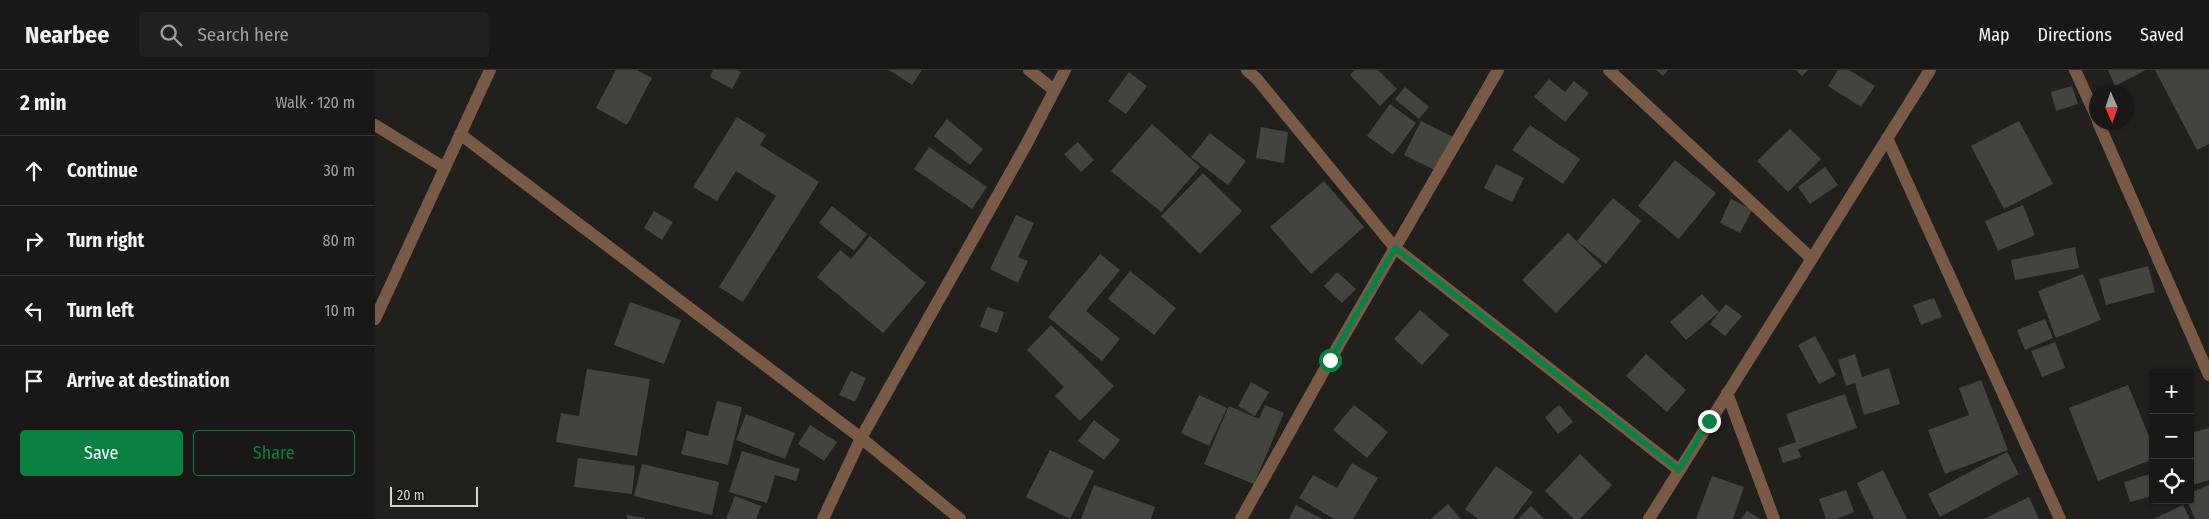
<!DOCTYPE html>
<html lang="en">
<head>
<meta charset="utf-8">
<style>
	:root { --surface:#1a1816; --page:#23211f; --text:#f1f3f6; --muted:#9fa0a1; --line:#383735; --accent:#0b8043 }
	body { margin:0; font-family:"Fira Sans Condensed",sans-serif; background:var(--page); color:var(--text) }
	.controls { position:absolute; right:15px; bottom:15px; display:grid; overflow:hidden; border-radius:5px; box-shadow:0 1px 4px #0004 }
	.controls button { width:45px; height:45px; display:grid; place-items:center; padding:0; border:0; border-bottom:1px solid var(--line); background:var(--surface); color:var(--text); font:25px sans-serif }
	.compass { position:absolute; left:1714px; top:15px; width:45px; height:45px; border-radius:50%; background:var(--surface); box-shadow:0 1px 4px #0004; rotate:177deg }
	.scale { position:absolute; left:15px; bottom:12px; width:88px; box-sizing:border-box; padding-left:5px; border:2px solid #d5d4d1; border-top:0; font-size:14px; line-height:18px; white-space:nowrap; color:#d5d4d1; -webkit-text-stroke:4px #191713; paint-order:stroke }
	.stop { position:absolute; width:15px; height:15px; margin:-11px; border:4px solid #0b8043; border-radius:50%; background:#fff }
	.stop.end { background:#0b8043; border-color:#fff; box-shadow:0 1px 5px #0008 }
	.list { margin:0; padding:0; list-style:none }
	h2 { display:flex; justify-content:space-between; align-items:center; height:65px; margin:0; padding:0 20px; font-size:21px }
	h2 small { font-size:16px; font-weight:400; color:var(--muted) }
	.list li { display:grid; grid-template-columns:32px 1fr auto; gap:15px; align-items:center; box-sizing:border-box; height:70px; padding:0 20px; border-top:1px solid var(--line) }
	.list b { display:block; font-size:19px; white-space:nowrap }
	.list em { font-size:16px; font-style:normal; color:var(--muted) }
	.actions { display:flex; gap:10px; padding:15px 20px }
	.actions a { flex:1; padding:11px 0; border:1px solid var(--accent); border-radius:5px; text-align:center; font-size:18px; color:var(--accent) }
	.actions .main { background:var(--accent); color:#fff }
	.icon { flex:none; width:28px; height:28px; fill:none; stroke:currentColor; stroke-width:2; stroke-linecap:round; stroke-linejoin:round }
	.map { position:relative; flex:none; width:1834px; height:449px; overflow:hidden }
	header { display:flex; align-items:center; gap:30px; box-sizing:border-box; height:70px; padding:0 25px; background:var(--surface); border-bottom:1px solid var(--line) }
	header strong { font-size:24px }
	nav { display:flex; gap:28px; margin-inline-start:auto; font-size:18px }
	.search { width:350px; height:45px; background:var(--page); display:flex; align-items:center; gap:12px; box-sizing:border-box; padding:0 18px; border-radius:5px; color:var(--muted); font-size:19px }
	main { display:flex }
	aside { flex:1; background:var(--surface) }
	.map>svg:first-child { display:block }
	.building { fill:#44443f }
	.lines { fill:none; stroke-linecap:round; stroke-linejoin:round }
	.street { stroke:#785a47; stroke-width:12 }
	.route { stroke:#0b8043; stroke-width:6 }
</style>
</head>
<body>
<header>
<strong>Nearbee</strong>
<div class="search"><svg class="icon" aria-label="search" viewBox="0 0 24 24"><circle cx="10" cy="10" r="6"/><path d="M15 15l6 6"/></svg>Search here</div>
<nav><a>Map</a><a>Directions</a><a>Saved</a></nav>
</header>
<main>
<aside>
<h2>2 min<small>Walk · 120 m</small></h2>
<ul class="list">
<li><svg class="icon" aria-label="ahead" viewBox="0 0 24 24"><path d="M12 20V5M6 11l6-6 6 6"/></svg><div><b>Continue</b></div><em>30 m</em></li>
<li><svg class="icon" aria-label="right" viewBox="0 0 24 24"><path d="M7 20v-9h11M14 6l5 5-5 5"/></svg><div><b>Turn right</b></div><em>80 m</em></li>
<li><svg class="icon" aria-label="left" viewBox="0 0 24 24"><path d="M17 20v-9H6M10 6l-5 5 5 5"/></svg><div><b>Turn left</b></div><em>10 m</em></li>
<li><svg class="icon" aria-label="arrive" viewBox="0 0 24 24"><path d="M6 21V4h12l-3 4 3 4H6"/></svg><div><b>Arrive at destination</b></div></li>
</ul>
<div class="actions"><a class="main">Save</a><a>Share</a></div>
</aside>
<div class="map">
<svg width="1834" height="449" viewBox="0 0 1834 449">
	<rect width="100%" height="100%" fill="#22201d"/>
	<!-- building -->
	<path class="building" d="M241 0H262L277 8 252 55 221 38Z
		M338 0H362L366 2 357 19 335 7Z
		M514 0H547L537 15Z
		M980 0H1003L1022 19 1005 36 975 5Z
		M1281 0H1293L1288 6Z
		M1421 0H1433L1427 6Z
		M1463 0H1474L1500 16 1486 37 1453 16Z
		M1733 0H1771L1740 16Z
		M1780 0H1834V74L1822 80Z
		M754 2 772 16 751 44 733 31Z
		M1174 9 1190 22 1199 11 1214 23 1190 52 1159 27Z
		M1697 16 1703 34 1681 41 1676 22Z
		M1030 17 1054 37 1044 49 1020 29Z
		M1015 34 1041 53 1018 85 992 66Z
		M362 47 391 65 385 75 444 112 368 232 344 217 401 126 361 101 342 131 318 117Z
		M572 49 608 79 595 95 559 66Z
		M1046 51 1080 68 1062 101 1029 85Z
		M1644 51 1678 114 1629 139 1596 76Z
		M777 54 825 97 786 142 736 101Z
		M1155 55 1205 89 1188 114 1137 80Z
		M886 57 913 62 909 93 881 88Z
		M1415 59 1446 89 1413 122 1382 91Z
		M835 63 871 91 853 115 816 87Z
		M703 72 719 90 706 102 689 84Z
		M554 77 612 117 597 139 539 99Z
		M1300 90 1341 123 1304 169 1263 136Z
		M1121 94 1149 108 1137 132 1109 118Z
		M1450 97 1463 115 1435 134 1423 117Z
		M828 103 867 141 825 184 786 146Z
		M949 111 989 157 936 204 895 157Z
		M1238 128 1266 151 1231 194 1202 171Z
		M1356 129 1377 140 1365 163 1345 153Z
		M1648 135 1660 165 1623 181 1610 151Z
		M457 136 492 164 479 181 444 153Z
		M279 141 298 152 287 170 269 158Z
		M641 145 659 153 643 187 653 191 643 213 615 199Z
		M1193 163 1227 196 1181 243 1147 210Z
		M495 166 551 213 508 263 442 207 465 180 476 189Z
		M1700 177 1704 198 1640 210 1636 190Z
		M725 184 745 200 711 241 745 269 727 291 673 247Z
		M1773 196 1780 222 1731 235 1724 209Z
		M755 201 801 238 779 265 733 229Z
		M962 202 981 219 967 233 949 216Z
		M1708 204 1726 250 1681 268 1663 221Z
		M1327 224 1344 242 1311 270 1295 252Z
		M1559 228 1567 247 1546 255 1538 235Z
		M255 232 306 250 289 294 239 275Z
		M1351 234 1367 246 1350 266 1335 254Z
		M612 237 629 242 622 263 605 257Z
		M1045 240 1074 265 1047 295 1019 269Z
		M1670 249 1678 268 1650 280 1642 260Z
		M676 255 739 316 705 351 680 326 689 317 652 280Z
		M1440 266 1461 305 1444 314 1423 275Z
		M1680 272 1690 298 1667 307 1656 281Z
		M1271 284 1311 320 1292 342 1251 306Z
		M1480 284 1487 307 1514 298 1525 334 1489 345 1480 313 1471 316 1463 290Z
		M212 299 275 309 262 386 181 372 186 343 204 346Z
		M476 301 491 308 480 332 464 325Z
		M1606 310 1633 380 1570 404 1553 360 1594 345 1584 318Z
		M876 312 894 322 880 346 863 336Z
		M1753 315 1778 376V389L1723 411 1694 338Z
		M1470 324 1482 358 1423 379 1426 387 1408 393 1403 378 1421 372 1411 344Z
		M824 325 852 338 834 376 806 363Z
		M342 331 367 337 353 395 306 384 312 361 333 366Z
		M890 335 909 343 879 414 829 394 854 336 884 349Z
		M979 335 1013 362 992 388 958 360Z
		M1184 335 1198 352 1183 364 1170 347Z
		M371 344 420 363 410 389 361 370Z
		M719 350 745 370 729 390 703 371Z
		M435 355 462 372 449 391 423 374Z
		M1834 358V410L1815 416V363Z
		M675 380 719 401 695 449 651 427Z
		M367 381 425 399 421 411 400 405 392 433 354 422Z
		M1632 382 1644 404 1565 447 1553 424Z
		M1205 384 1237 415 1205 449H1199L1170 421Z
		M203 388 260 396 257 424 199 417Z
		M977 393 1003 408 978 449H959L924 428 938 405 962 418Z
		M267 394 344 412 337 445 259 426Z
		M1121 396 1158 422 1138 449H1103L1090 439Z
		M1508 400 1532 449H1499L1482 413Z
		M1778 403V426L1755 432 1749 412Z
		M1337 406 1369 417 1358 449H1321Z
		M719 415 780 437 776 449H706Z
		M1834 415V449H1820L1812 430H1815V423Z
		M1471 420 1479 442 1461 449H1451L1444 429Z
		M360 426 386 436 381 449H351Z
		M1654 427 1664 449H1609Z
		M1073 434 1086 449H1056Z
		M921 435 947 449H914Z
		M1808 435 1815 449H1779Z
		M1156 436 1169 449H1143Z
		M1372 441 1385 449H1366Z
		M252 445 270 448V449H252Z"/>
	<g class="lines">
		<!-- street -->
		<path class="street" d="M654 0 679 20
			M872 0 882 9 1020 178 1304 400
			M1234 0 1437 189
			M1700 0 1722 48
			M1723 52 1834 305
			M0 55 70 98
			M85 64 486 368 585 449
			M1512 68 1685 449
			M0 249 115 0
			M1352 323 1399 449
			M448 449 486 368 651 75 690 0
			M866 449 955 290 1123 0
			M1274 449 1555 0"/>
	</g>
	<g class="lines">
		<!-- route -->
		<path class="route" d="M955 290 1020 178 1304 400 1334 351"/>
	</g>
</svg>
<div class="controls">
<button>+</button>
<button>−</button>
<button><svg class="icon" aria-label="locate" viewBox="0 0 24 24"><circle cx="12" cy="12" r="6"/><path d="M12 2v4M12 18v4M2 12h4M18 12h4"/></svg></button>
</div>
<svg class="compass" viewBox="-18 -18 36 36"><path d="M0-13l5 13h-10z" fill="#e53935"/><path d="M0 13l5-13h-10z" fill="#9fa0a1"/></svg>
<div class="scale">20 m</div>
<div class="stop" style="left:955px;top:290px"></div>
<div class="stop end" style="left:1334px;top:351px"></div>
</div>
</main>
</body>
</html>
